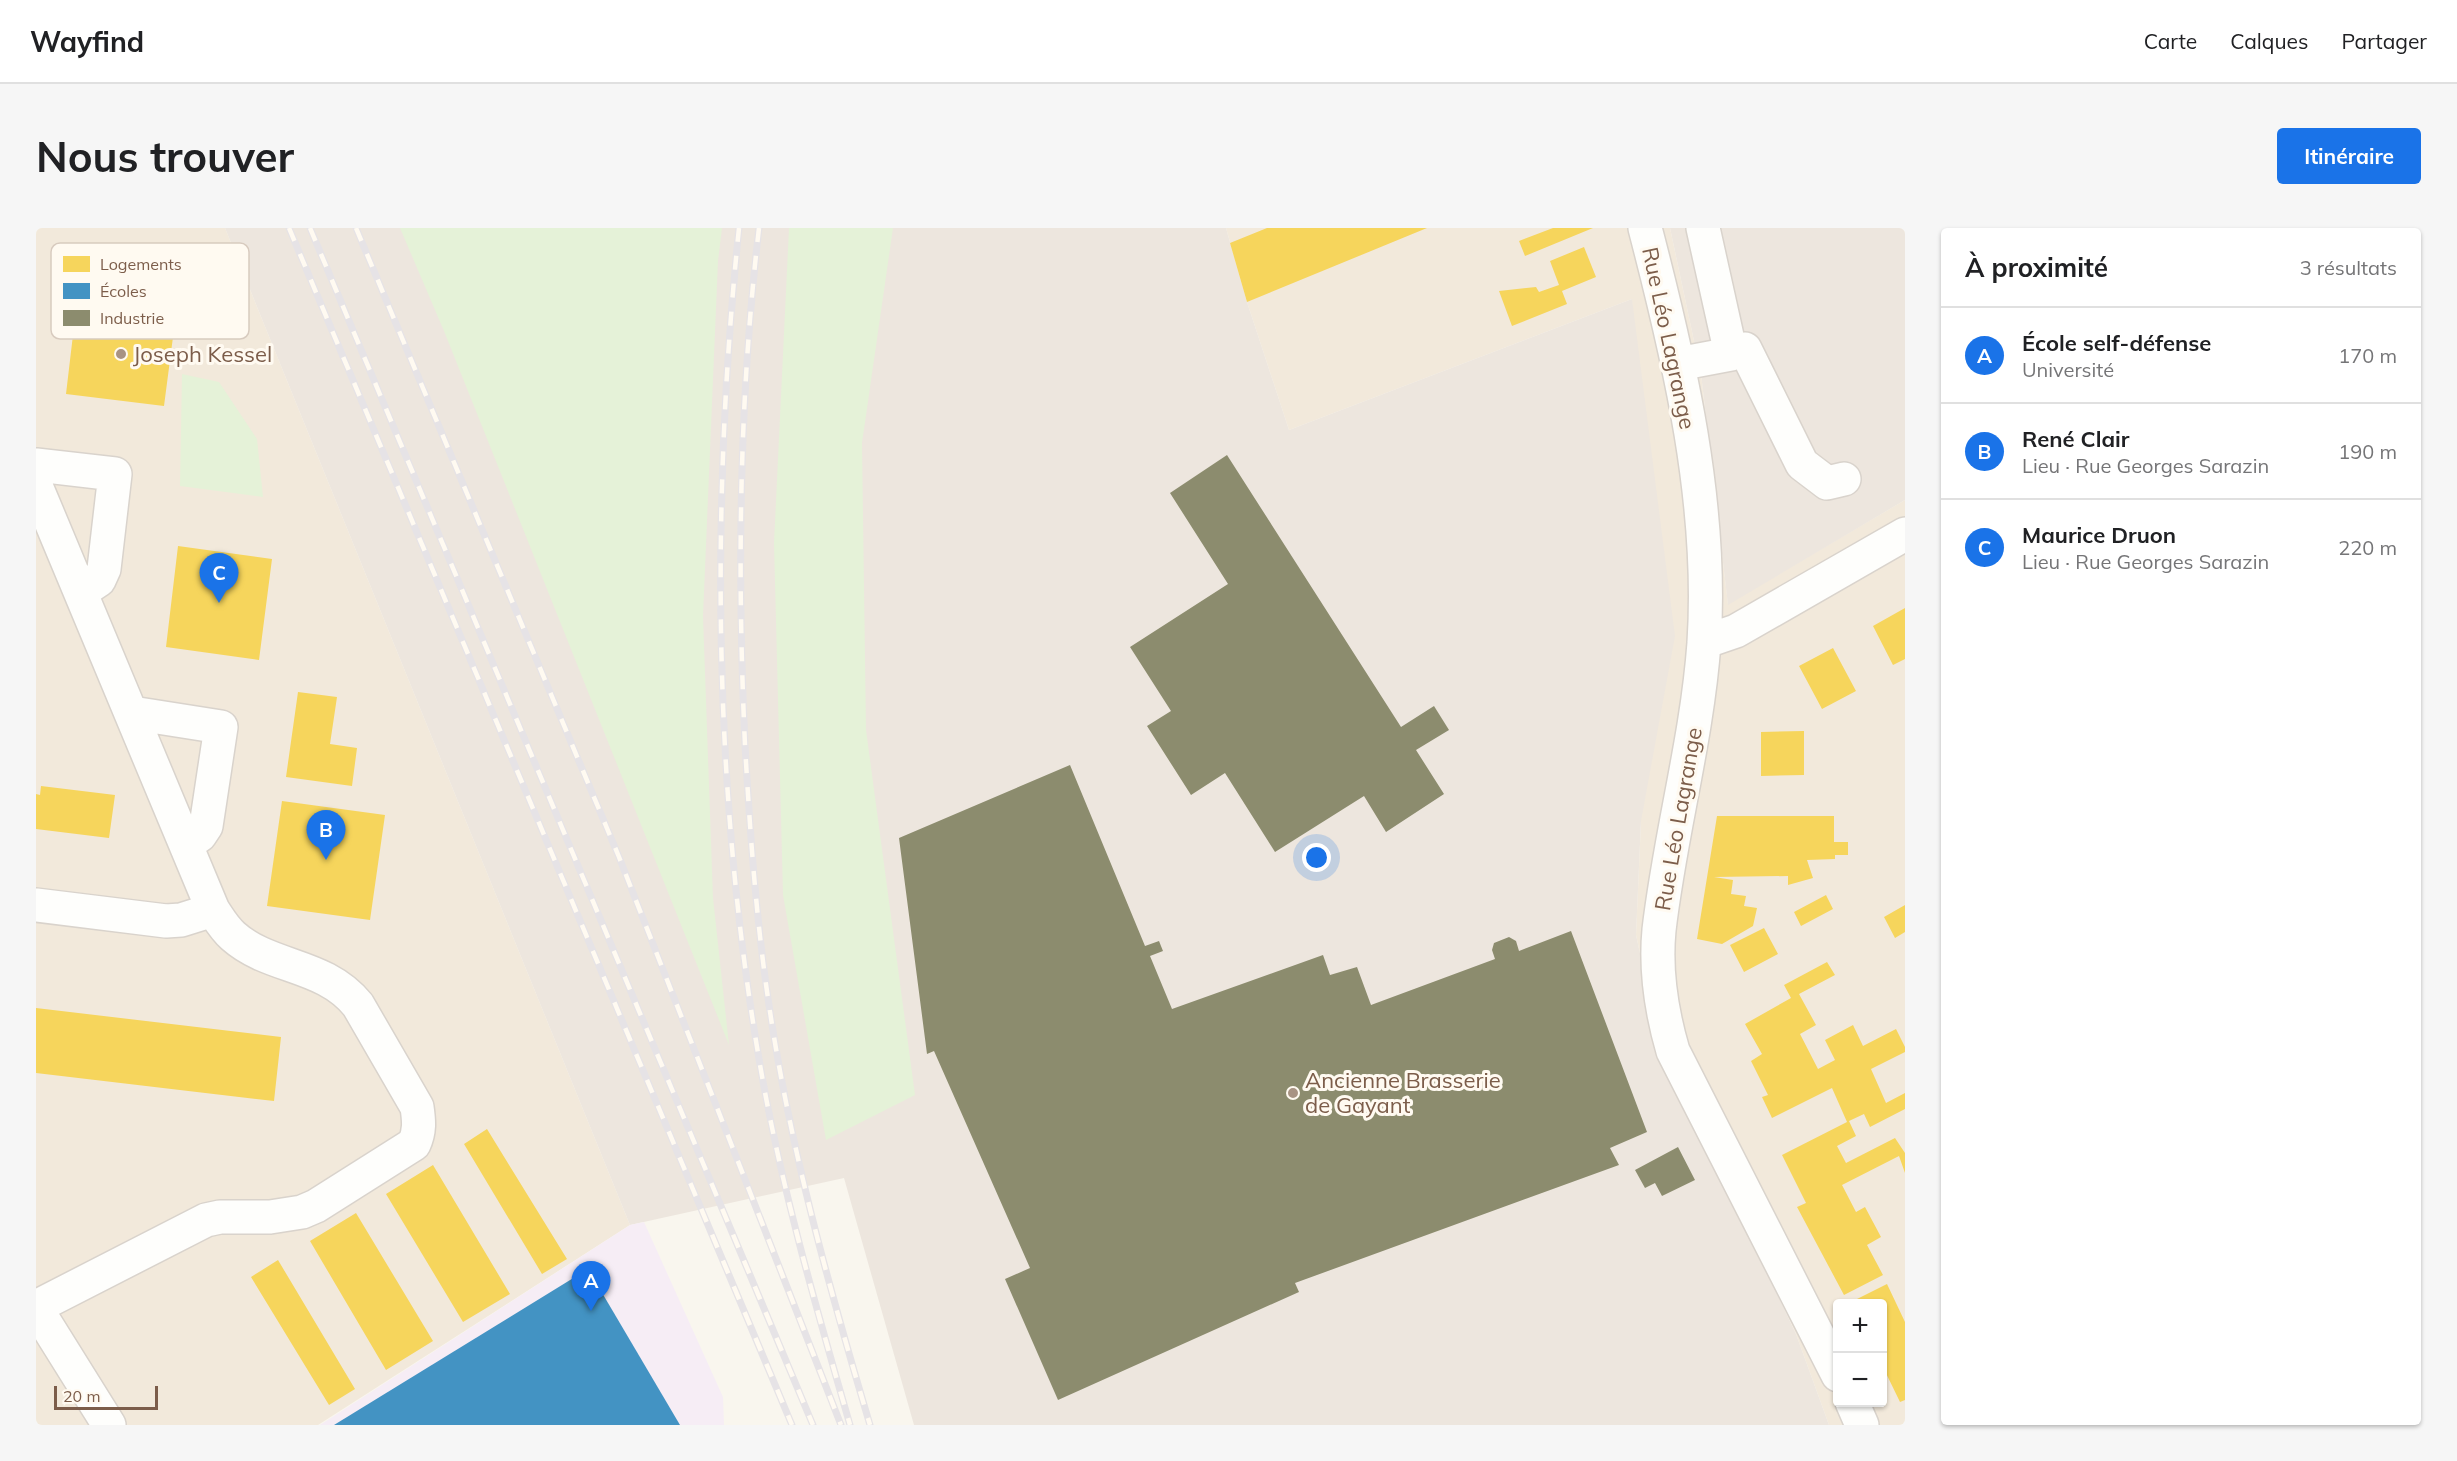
<!DOCTYPE html>
<html lang="fr">
<head>
<meta charset="utf-8">
<style>
	:root { --surface:#fff; --page:#f6f6f6; --text:#202124; --muted:#757577; --line:#e0e0e0; --accent:#1a73e8 }
	body { margin:0; font-family:Mulish,sans-serif; background:var(--page); color:var(--text) }
	.controls { position:absolute; right:18px; bottom:18px; display:grid; overflow:hidden; border-radius:6px; box-shadow:0 2px 4px #0004 }
	.controls button { width:54px; height:54px; display:grid; place-items:center; padding:0; border:0; border-bottom:2px solid var(--line); background:var(--surface); color:var(--text); font:30px sans-serif }
	.scale { position:absolute; left:18px; bottom:15px; width:104px; box-sizing:border-box; padding-left:6px; border:3px solid #7c5d4a; border-top:0; font-size:16px; line-height:21px; white-space:nowrap; color:#7c5d4a; -webkit-text-stroke:4px #fffaf1; paint-order:stroke }
	.you { position:absolute; left:1281px; top:630px; width:21px; height:21px; margin:-15px; border:4px solid #fff; border-radius:50%; background:#1a73e8; box-shadow:0 0 0 9px #1a73e833 }
	.badge { display:grid; place-items:center; width:39px; height:39px; border-radius:50%; background:var(--accent); color:#fff; font-size:20px; font-weight:700 }
	.pin { position:absolute; translate:-50% -50px; filter:drop-shadow(0 2px 3px #0008) }
	.pin::after { content:''; position:absolute; top:32px; width:21px; height:18px; background:inherit; clip-path:polygon(0 0,100% 0,50% 100%) }
	.list { margin:0; padding:0; list-style:none }
	h2 { display:flex; justify-content:space-between; align-items:center; height:78px; margin:0; padding:0 24px; font-size:26px }
	h2 small { font-size:20px; font-weight:400; color:var(--muted) }
	.list li { display:grid; grid-template-columns:39px 1fr auto; gap:18px; align-items:center; box-sizing:border-box; height:96px; padding:0 24px; border-top:2px solid var(--line) }
	.list b { display:block; font-size:22px; white-space:nowrap }
	.list p { margin:0; font-size:20px; white-space:nowrap; color:var(--muted) }
	.list em { font-size:20px; font-style:normal; color:var(--muted) }
	.map { position:relative; flex:none; width:1869px; height:1197px; overflow:hidden; border-radius:6px }
	header { display:flex; align-items:center; gap:36px; box-sizing:border-box; height:84px; padding:0 30px; background:var(--surface); border-bottom:2px solid var(--line) }
	header strong { font-size:28px }
	nav { display:flex; gap:33px; margin-inline-start:auto; font-size:21px }
	.intro { display:flex; align-items:center; justify-content:space-between; box-sizing:border-box; height:144px; padding:0 36px }
	h1 { margin:0; font-size:42px }
	.button { padding:15px 27px; border-radius:6px; background:var(--accent); color:#fff; font-size:21px; font-weight:700 }
	main { display:flex; gap:36px; padding:0 36px }
	aside { flex:1; background:var(--surface); border-radius:6px; box-shadow:0 2px 4px #0004 }
	.map>svg:first-child { display:block }
	.residential { fill:#f2e9db; fill-rule:evenodd }
	.industrial { fill:#ede6de }
	.education { fill:#f6edf5 }
	.green { fill:#e5f2d8 }
	.homes { fill:#f6d55c }
	.schools { fill:#4393c3 }
	.industry { fill:#8c8c6e }
	.lines { fill:none; stroke-linecap:round; stroke-linejoin:round }
	.minor-casing { stroke:#d9d3cc; stroke-width:36 }
	.minor { stroke:#fefefc; stroke-width:33 }
	.rail-casing { stroke:#e6e3e6; stroke-width:7 }
	.rail { stroke:#fffaf1; stroke-width:4.5; stroke-dasharray:14; stroke-linecap:butt }
	.poi-dot { fill:#a89383; stroke:#fffaf1; stroke-width:2 }
	.labels { text-anchor:middle; dominant-baseline:central; stroke-width:6; stroke-linejoin:round; paint-order:stroke }
	.street-label { font-size:22px; fill:#7c5d4a; stroke:#fffaf1 }
	.poi-label { font-size:22px; fill:#7c5d4a; stroke:#fffaf1; text-anchor:start }
	.key { fill:#fffaf1; stroke:#d8cbbf; stroke-width:1.5 }
	.key-label { font-size:16px; fill:#7c5d4a }
</style>
</head>
<body>
<header>
<strong>Wayfind</strong>
<nav><a>Carte</a><a>Calques</a><a>Partager</a></nav>
</header>
<div class="intro"><h1>Nous trouver</h1><a class="button">Itinéraire</a></div>
<main>
<div class="map">
<svg width="1869" height="1197" viewBox="0 0 1869 1197">
	<rect width="100%" height="100%" fill="#f9f6ee"/>
	<!-- residential -->
	<path class="residential" d="M0 0H189L594 997 282 1197H0Z
		M1190 0H1634L1665 146 1692 376 1869 272V1197H1793L1760 1106 1624 817 1600 707 1605 593 1596 71 1253 202 1211 74ZM1802 1076H1846V1174H1802Z"/>
	<!-- industrial -->
	<path class="industrial" d="M189 0H1190L1211 74 1253 202 1596 71 1639 408 1605 593 1600 707 1624 817 1760 1106 1793 1197H878L808 950 594 997Z
		M1634 0H1869V272L1692 377 1665 146Z"/>
	<!-- education -->
	<path class="education" d="M608 994 687 1169 688 1197H284L594 997Z"/>
	<!-- green -->
	<path class="green" d="M364 0H686L682 33 667 388 677 670 693 817 408 103Z
		M753 0H857L826 215 830 502 879 867 790 912 747 667 738 315Z
		M146 146 183 154 221 211 227 269 144 258Z"/>
	<!-- homes -->
	<path class="homes" d="M1231 0H1391L1211 74 1194 15Z
		M1517 0H1557L1489 28 1483 13Z
		M1548 19 1560 49 1526 63 1531 76 1476 98 1463 63 1500 59 1503 64 1523 57 1514 33Z
		M41 73 140 86 128 178 30 166Z
		M142 318 236 331 223 432 130 419Z
		M1869 380V431L1857 437 1837 398Z
		M1797 420 1820 463 1786 481 1763 438Z
		M262 464 301 469 294 516 321 520 316 558 250 549Z
		M1768 503V547L1725 548V504Z
		M5 558 79 567 73 610 0 601V566L4 567Z
		M246 573 349 587 334 692 231 678Z
		M1681 588H1798V614H1812V627H1799V631L1771 632 1777 650 1752 657V648L1678 649 1697 652 1695 666 1710 668 1708 678 1721 680 1717 698 1686 716 1661 711Z
		M1790 667 1797 681 1765 698 1758 684Z
		M1869 677V704L1859 710 1848 689Z
		M1728 700 1742 726 1708 744 1694 717Z
		M1791 734 1799 747 1763 766 1780 797 1764 806 1782 841 1799 832 1789 812 1817 797 1827 818 1860 801 1869 819V824L1835 841 1850 875 1869 865V881L1834 899 1828 886 1813 893 1820 908 1801 918 1810 935 1859 910 1869 925V945L1863 928 1806 957 1820 984 1829 979 1845 1009 1831 1017 1847 1047 1808 1067 1761 979 1770 975 1746 927 1811 894 1796 860 1736 890 1726 869 1732 867 1715 833 1726 826 1709 796 1755 770 1748 757Z
		M0 780 245 809 238 873 0 845Z
		M451 901 531 1031 506 1046 428 916Z
		M397 937 474 1066 427 1094 350 966Z
		M320 985 397 1113 350 1142 274 1013Z
		M242 1032 319 1161 293 1177 215 1049Z
		M1851 1056 1869 1094V1172L1864 1174 1846 1137V1076H1811Z"/>
	<!-- schools -->
	<path class="schools" d="M552 1041 644 1197H298Z"/>
	<!-- industry -->
	<path class="industry" d="M1191 227 1365 499 1398 478 1413 502 1380 522 1408 566 1350 604 1328 568 1239 624 1189 545 1155 567 1111 498 1135 483 1094 419 1192 356 1134 265Z
		M1034 537 1109 718 1123 713 1127 723 1114 728 1136 781 1287 727 1294 747 1321 739 1335 777 1459 731 1456 722 1458 715 1473 709 1480 713 1483 723 1535 703 1611 904 1574 920 1583 937 1259 1055 1263 1064 1022 1172 969 1051 994 1040 898 823 891 826 863 610Z
		M1642 919 1659 952 1626 968 1619 955 1609 960 1599 942Z"/>
	<g class="lines">
		<!-- minor casing -->
		<g class="minor-casing">
			<path id="minor" d="M1609 0C1644 134 1677 276 1668 415 1661 512 1634 606 1623 702 1619 744 1625 782 1637 823L1802 1147
				M1667 0 1695 126
				M1642 136 1695 126 1709 121 1766 236 1791 255 1808 251
				M0 237 79 246 68 341 63 352 45 364
				M0 258 177 682C183 691 188 700 197 708 234 741 288 735 322 777L381 879C383 893 384 903 378 916L280 978 266 984 234 989H184L170 992 0 1079
				M1668 414 1700 403 1869 306
				M96 485 185 499 170 598 164 607 150 617
				M0 677 130 693 145 692 177 682
				M0 1080 73 1197
				M1816 1174 1826 1197"/>
		</g>
		<!-- minor -->
		<use href="#minor" class="minor"/>
		<!-- rail casing -->
		<g class="rail-casing">
			<path id="rail" d="M253 0 756 1197
				M274 0 777 1197
				M320 0 583 629 805 1197
				M703 0C675 271 677 562 723 831 744 955 779 1076 814 1197
				M723 0C703 171 701 345 709 517 714 604 720 691 733 777 754 920 793 1059 834 1197"/>
		</g>
		<!-- rail -->
		<use href="#rail" class="rail"/>
	</g>
	<!-- markers -->
	<g class="poi-dot">
		<circle cx="85" cy="126" r="6"/>
		<circle cx="1257" cy="865" r="6"/>
	</g>
	<g class="labels">
		<!-- street labels -->
		<g class="street-label">
			<text transform="translate(1633 110) rotate(78)">Rue Léo Lagrange</text>
			<text transform="translate(1642 591) rotate(-80)">Rue Léo Lagrange</text>
		</g>
		<!-- poi labels -->
		<g class="poi-label">
			<text x="97" y="126">Joseph Kessel</text>
			<text x="1269" y="852">Ancienne Brasserie<tspan x="1269" dy="25">de Gayant</tspan></text>
		</g>
	</g>
	<!-- legend -->
	<rect x="15" y="15" width="198" height="96" rx="9" class="key"/>
	<rect x="27" y="28" width="27" height="16" fill="#f6d55c"/>
	<rect x="27" y="55" width="27" height="16" fill="#4393c3"/>
	<rect x="27" y="82" width="27" height="16" fill="#8c8c6e"/>
	<g class="key-label">
		<text x="64" y="42">Logements</text>
		<text x="64" y="69">Écoles</text>
		<text x="64" y="96">Industrie</text>
	</g>
</svg>
<div class="controls">
<button>+</button>
<button>−</button>
</div>
<div class="scale">20 m</div>
<div class="you"></div>
<div class="pin badge" style="left:555px;top:1083px">A</div>
<div class="pin badge" style="left:290px;top:632px">B</div>
<div class="pin badge" style="left:183px;top:375px">C</div>
</div>
<aside>
<h2>À proximité<small>3 résultats</small></h2>
<ul class="list">
<li><span class="badge">A</span><div><b>École self-défense</b><p>Université</p></div><em>170 m</em></li>
<li><span class="badge">B</span><div><b>René Clair</b><p>Lieu · Rue Georges Sarazin</p></div><em>190 m</em></li>
<li><span class="badge">C</span><div><b>Maurice Druon</b><p>Lieu · Rue Georges Sarazin</p></div><em>220 m</em></li>
</ul>
</aside>
</main>
</body>
</html>
